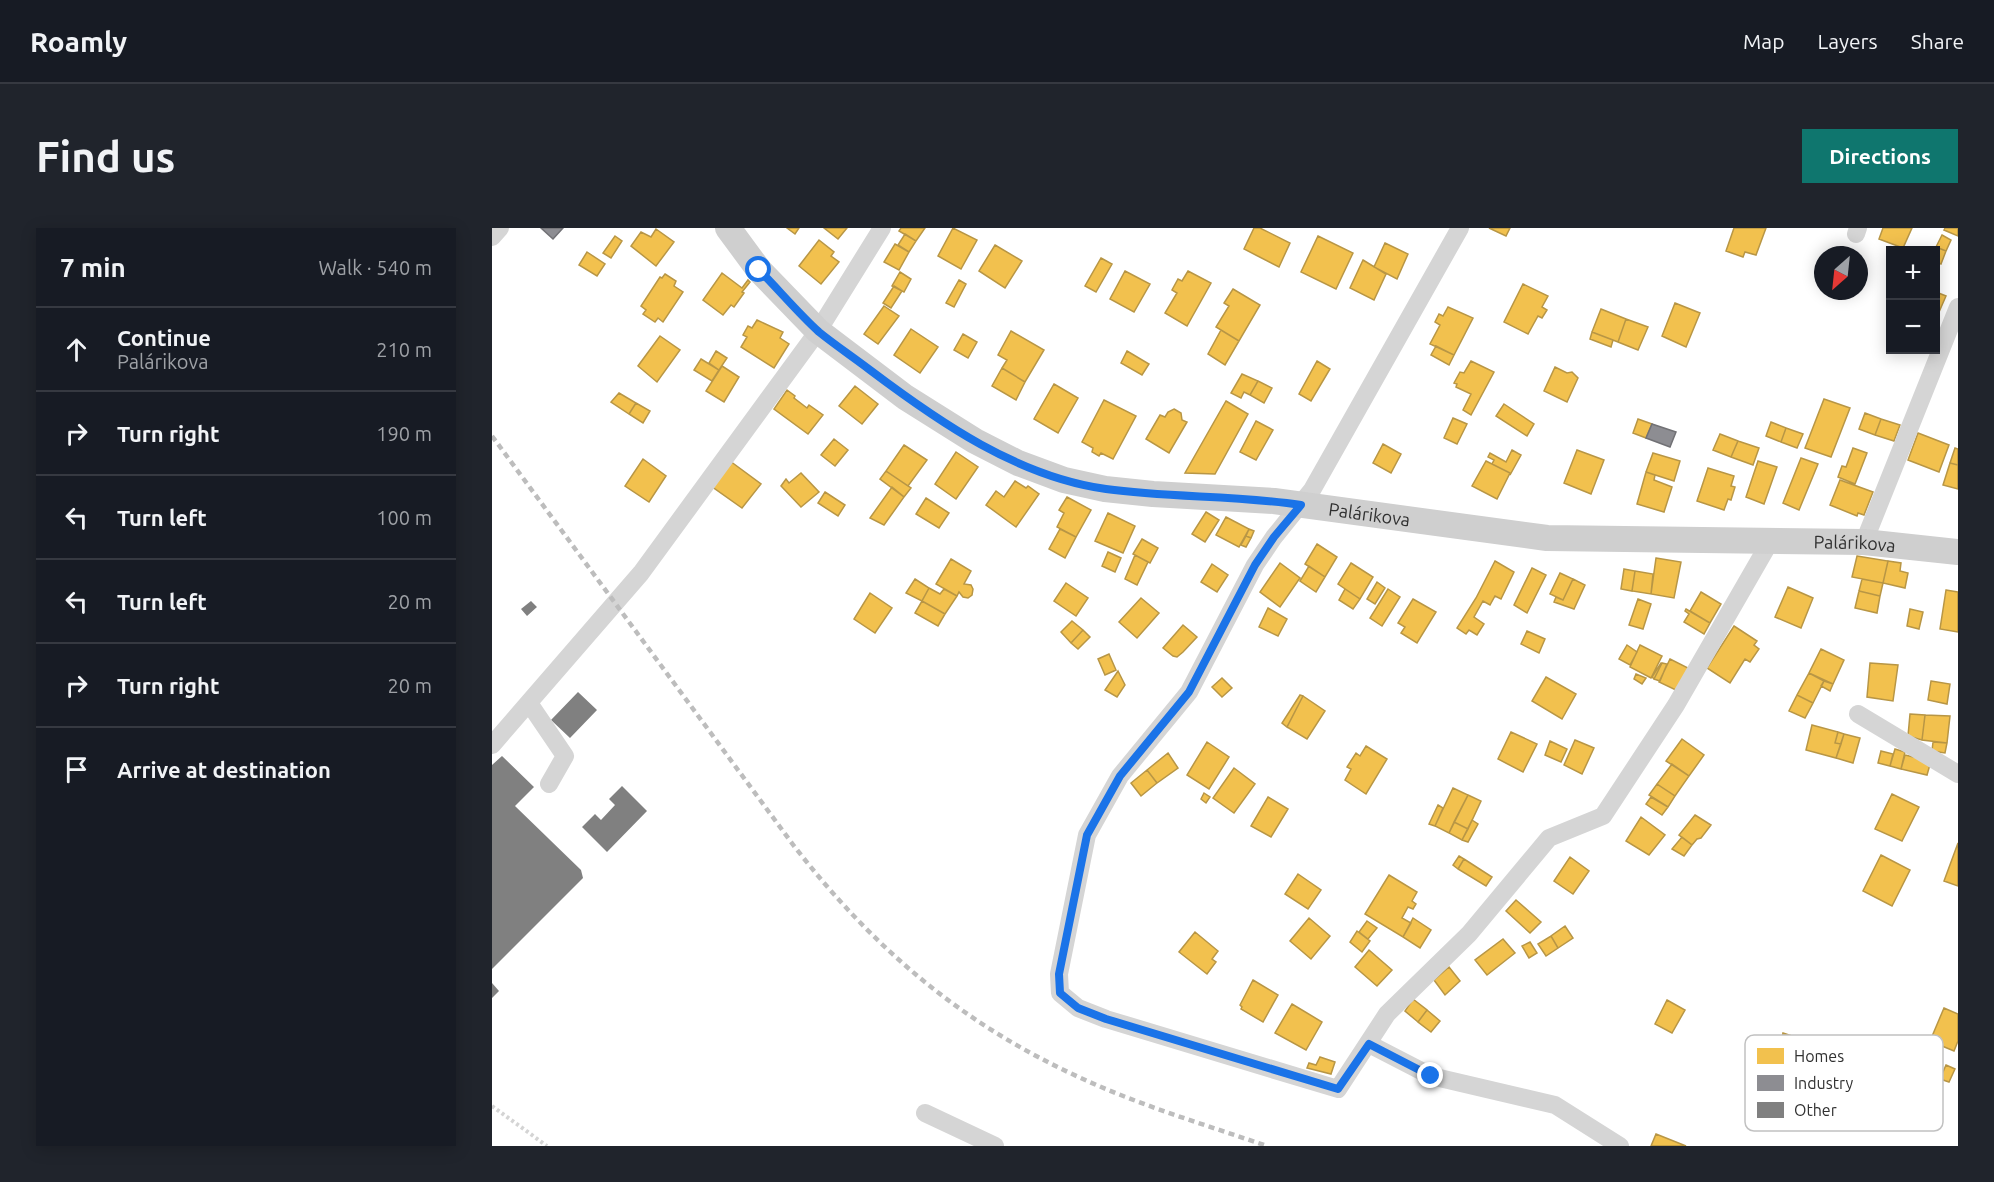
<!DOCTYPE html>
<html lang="en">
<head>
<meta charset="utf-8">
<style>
	:root { --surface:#171b24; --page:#20242c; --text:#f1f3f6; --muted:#9ea1a6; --line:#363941; --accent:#0f766e }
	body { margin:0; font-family:Ubuntu,sans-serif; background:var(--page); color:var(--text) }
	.controls { position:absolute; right:18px; top:18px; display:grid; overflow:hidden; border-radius:0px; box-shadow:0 3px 15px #0003 }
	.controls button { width:54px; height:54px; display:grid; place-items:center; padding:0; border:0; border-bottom:2px solid var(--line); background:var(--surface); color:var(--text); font:30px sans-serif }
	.compass { position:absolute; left:1322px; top:18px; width:54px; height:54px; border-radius:50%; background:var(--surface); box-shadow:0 3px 15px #0003; rotate:207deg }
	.stop { position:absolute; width:18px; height:18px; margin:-14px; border:4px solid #1a73e8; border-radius:50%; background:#fff }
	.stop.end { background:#1a73e8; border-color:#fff; box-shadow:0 2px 6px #0008 }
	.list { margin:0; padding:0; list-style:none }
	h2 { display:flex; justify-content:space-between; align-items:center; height:78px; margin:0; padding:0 24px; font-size:26px }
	h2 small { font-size:20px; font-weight:400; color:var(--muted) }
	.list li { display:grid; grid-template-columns:39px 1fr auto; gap:18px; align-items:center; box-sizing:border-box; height:84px; padding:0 24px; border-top:2px solid var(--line) }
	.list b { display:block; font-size:22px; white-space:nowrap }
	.list p { margin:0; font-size:20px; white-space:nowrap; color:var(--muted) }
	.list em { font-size:20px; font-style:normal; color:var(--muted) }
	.icon { flex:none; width:33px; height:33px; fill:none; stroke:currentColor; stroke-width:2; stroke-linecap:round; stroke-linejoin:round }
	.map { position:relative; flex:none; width:1466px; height:918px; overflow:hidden; border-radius:0px }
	header { display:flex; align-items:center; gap:36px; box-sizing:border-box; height:84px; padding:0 30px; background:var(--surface); border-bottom:2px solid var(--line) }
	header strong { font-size:28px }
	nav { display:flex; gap:33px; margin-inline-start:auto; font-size:21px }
	.intro { display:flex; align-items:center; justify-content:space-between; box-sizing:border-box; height:144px; padding:0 36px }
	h1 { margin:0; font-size:42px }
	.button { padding:15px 27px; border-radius:0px; background:var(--accent); color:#fff; font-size:21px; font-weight:700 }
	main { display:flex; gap:36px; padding:0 36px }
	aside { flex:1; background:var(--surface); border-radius:0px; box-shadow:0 3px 15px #0003 }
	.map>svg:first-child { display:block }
	.homes { fill:#f2c14e; stroke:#b89645; stroke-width:1.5 }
	.industry { fill:#8d8d92; stroke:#717175; stroke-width:1.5 }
	.building { fill:#808080 }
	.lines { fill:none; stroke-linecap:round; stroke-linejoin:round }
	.path { stroke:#d4d4d4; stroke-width:4; stroke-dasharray:3 3; stroke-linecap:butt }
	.street { stroke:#d5d5d5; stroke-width:18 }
	.secondary { stroke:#cfcfcf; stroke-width:26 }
	.rail { stroke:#bdbdbd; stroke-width:4.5; stroke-dasharray:6 4.5; stroke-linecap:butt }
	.route { stroke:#1a73e8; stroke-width:8 }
	.labels { text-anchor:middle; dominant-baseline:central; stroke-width:6; stroke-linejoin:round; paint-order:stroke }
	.street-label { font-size:18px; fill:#313131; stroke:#fff }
	.key { fill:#fff; stroke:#c1c1c1; stroke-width:1.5 }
	.key-label { font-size:16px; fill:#313131 }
</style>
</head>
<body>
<header>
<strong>Roamly</strong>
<nav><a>Map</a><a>Layers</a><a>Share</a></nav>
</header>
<div class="intro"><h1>Find us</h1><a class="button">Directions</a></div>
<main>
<aside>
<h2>7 min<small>Walk · 540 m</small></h2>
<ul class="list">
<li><svg class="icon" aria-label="ahead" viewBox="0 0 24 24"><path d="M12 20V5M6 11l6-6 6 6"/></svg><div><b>Continue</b><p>Palárikova</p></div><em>210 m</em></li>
<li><svg class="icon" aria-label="right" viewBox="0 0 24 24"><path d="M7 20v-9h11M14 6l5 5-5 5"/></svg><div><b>Turn right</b></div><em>190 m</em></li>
<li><svg class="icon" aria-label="left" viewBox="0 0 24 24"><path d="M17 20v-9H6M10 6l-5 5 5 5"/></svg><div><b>Turn left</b></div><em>100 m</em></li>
<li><svg class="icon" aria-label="left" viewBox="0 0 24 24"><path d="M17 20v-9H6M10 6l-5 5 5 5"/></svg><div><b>Turn left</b></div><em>20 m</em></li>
<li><svg class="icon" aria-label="right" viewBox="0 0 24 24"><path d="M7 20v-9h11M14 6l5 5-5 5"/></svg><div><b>Turn right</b></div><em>20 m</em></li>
<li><svg class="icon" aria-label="arrive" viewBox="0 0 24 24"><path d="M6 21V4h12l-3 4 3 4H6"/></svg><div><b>Arrive at destination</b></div></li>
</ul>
</aside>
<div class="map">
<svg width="1466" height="918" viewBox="0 0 1466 918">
	<rect width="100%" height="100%" fill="#fff"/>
	<!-- homes -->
	<path class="homes" d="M295 0H307L303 6Z
		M332 0H355L346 11Z
		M409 0H433L424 13 407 3Z
		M461 0 485 12 469 41 446 28Z
		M762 0H768L798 15 787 39 752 21Z
		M997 0H1018L1014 8Z
		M1242 0H1274L1264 27 1253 24 1251 29 1234 23Z
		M1391 0H1420L1411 20 1387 11Z
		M1453 0H1466V8L1452 2Z
		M164 1 182 14 164 38 139 18 149 4 159 9Z
		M413 6 424 13 417 24 406 17Z
		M1450 7 1459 12 1454 23 1444 19Z
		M123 8 130 13 119 30 111 25Z
		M826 8 861 25 844 61 809 44Z
		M327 12 342 24 339 28 347 34 329 56 307 38Z
		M893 15 916 26 905 51 882 39Z
		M403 16 417 24 407 42 392 34Z
		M503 17 530 33 513 60 487 43Z
		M1444 19 1454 23 1449 36 1444 34Z
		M95 24 113 36 105 48 87 37Z
		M609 30 620 36 604 64 593 58Z
		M871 32 894 46 882 72 858 60Z
		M633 43 658 56 642 84 618 71Z
		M696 43 719 55 695 98 673 85 685 65 680 62 686 51 690 53Z
		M408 44 419 51 412 64 400 58Z
		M230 45 250 60 256 52 258 54 250 64 252 65 242 79 239 77 231 87 211 72Z
		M173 46 184 53 182 58 191 64 171 94 166 90 163 94 151 86 154 82 149 78 168 49 170 50Z
		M467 52 474 56 462 79 454 75Z
		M1031 56 1056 68 1050 79 1055 82 1050 90 1046 88 1036 106 1012 94Z
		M402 58 410 63 399 80 391 75Z
		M741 61 768 77 747 113 724 99 737 78 732 75Z
		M1444 64 1454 68 1444 91Z
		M1183 75 1208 85 1194 119 1170 108Z
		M392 78 407 88 386 116 372 106Z
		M956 79 981 90 962 127 938 116 948 97 943 94 947 86 951 88Z
		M1109 81 1134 91 1126 114 1100 104Z
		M1134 91 1156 99 1146 122 1126 114Z
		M265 92 291 104 288 110 297 116 282 140 249 119 255 109 251 107 256 98 260 100Z
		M419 101 446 119 428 145 402 127Z
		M729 102 747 113 733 137 716 126Z
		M519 103 552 122 533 154 510 140 515 132 506 127Z
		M1100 104 1121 112 1119 119 1098 111Z
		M471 106 485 114 476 130 462 122Z
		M168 108 188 122 165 154 146 138Z
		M944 118 962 127 957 137 939 127Z
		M224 123 235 130 227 142 217 135Z
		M635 123 657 136 650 147 629 135Z
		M209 131 227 142 220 153 202 142Z
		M825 133 838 141 819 173 807 166Z
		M979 133 1002 144 979 187 971 182 979 166 964 159 965 156 962 155 968 144 972 145Z
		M230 138 247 149 232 174 214 163Z
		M1063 139 1075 145 1080 144 1086 150 1075 174 1052 163Z
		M510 140 533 154 524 172 500 158Z
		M750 146 766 153 758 167 752 164 749 170 739 165Z
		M766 153 780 160 772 175 758 167Z
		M562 156 586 170 566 205 542 191Z
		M363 158 386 176 370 196 347 178Z
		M295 162 303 168 302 170 315 180 317 177 331 187 316 206 282 181Z
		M127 165 144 175 137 186 119 174Z
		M1332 171 1358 180 1339 229 1313 220Z
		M612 172 644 188 621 231 609 225 607 228 600 224 601 220 590 214Z
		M734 173 756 186 723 246 693 245Z
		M144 175 158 183 151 195 137 186Z
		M1012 176 1042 196 1035 208 1004 188Z
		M682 181 689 185 690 192 695 194 677 225 654 211 668 187 673 189 676 184Z
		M1373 185 1389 191 1383 207 1367 201Z
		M961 190 975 196 965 216 952 210Z
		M1146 191 1160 196 1154 210 1141 205Z
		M1389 191 1408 197 1402 213 1383 207Z
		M764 193 781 202 764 232 748 224Z
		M1279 194 1294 200 1289 214 1274 208Z
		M1294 200 1311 206 1305 220 1289 214Z
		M1426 205 1457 217 1447 244 1416 232Z
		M1228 206 1246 213 1239 229 1221 222Z
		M342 211 356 222 343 238 329 227Z
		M1246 213 1267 220 1261 237 1239 229Z
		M891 216 909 226 899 245 881 235Z
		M412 217 435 232 416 258 394 243Z
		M1361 220 1375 225 1363 256 1346 249 1350 238 1354 239Z
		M1463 220 1466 221V237L1458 235Z
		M1020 222 1029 227 1018 247V245L1000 236 1002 232 996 229 998 225 1014 234Z
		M1085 222 1112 232 1099 266 1072 255Z
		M464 224 486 239 464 271 443 256Z
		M1161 225 1188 233 1182 253 1154 244Z
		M1309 230 1326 236 1307 282 1291 275Z
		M151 231 174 248 157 274 133 258Z
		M238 233 269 256 250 280 219 258Z
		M994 233 1018 245 1005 271 980 258Z
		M1266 233 1285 239 1272 276 1254 269Z
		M1458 235 1466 237V261L1451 257Z
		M1216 240 1242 248 1239 258 1243 259 1239 272 1236 271 1232 282 1205 273Z
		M394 243 419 260 412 269 388 251Z
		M1154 244 1163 247 1162 252 1180 259 1172 284 1145 276Z
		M309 245 327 264 309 279 289 258 294 251 297 255Z
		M1348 252 1381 264 1372 287 1366 285 1365 288 1338 277Z
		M523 253 534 260 536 258 547 266 524 299 494 277 504 263 512 269Z
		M400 259 412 269 392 297 378 290Z
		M333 264 353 277 346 288 326 275Z
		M575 269 599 282 584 309 565 299 572 285 567 282Z
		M434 270 457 285 447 300 424 286Z
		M714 284 727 292 713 314 700 306Z
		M616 285 643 298 631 325 603 313Z
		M734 289 757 301 747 319 724 307Z
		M568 301 584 309 573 330 557 321Z
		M757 301 762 303 759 310 754 308Z
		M754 308 759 310 754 319 749 317Z
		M650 311 666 320 658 335 641 326Z
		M825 316 845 329 833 349 813 336Z
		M616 324 629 330 623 344 610 338Z
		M643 327 656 334 645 357 633 351Z
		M1365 328 1396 333 1391 355 1360 349Z
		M1164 330 1189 334 1182 370 1159 366Z
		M459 331 479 343 472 356 479 357 481 361 480 367 476 370 471 369 467 364 465 368 444 356Z
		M1003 333 1022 344 1009 371 1003 368 998 377 991 373 982 389 992 396 985 407 977 402 974 406 965 400 984 370Z
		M1396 333 1409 335 1408 343 1416 345 1413 360 1391 355Z
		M788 335 808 350 788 379 768 364Z
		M859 335 881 349 868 371 846 356Z
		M720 336 736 347 725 364 709 354Z
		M817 338 833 349 824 364 808 353Z
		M1040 340 1054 347 1035 385 1022 377Z
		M1132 341 1143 343 1140 363 1129 361Z
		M1143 343 1161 346 1159 366 1140 363Z
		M1068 345 1081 351 1071 372 1058 366Z
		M423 351 437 360 430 373 414 365Z
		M1081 351 1093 357 1082 381 1062 374 1064 369 1071 372Z
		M1370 351 1391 355 1388 368 1367 363Z
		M885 354 893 360 883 376 875 371Z
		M574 355 596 370 584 388 562 373Z
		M1296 359 1321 370 1309 400 1283 389Z
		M437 360 448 366 452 361 465 368 453 386 430 373Z
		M853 361 868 371 861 381 847 372Z
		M896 361 908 369 890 398 878 390Z
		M1454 362 1466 364V404L1448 401Z
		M1367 363 1388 368 1385 385 1363 380Z
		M1209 364 1229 376 1218 395 1198 383Z
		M378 365 400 380 383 405 362 391Z
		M649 370 667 385 645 410 627 394Z
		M921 371 944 384 925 415 909 405 913 399 906 395Z
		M1146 371 1159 376 1151 401 1137 397Z
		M430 373 453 386 446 398 423 385Z
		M776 380 795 391 786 408 767 399Z
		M1194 381 1218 395 1212 406 1192 394 1197 386 1193 383Z
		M1418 381 1431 384 1427 401 1415 398Z
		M580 393 591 402 579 415 569 404Z
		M691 397 705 409 691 424 685 429 681 428 671 420Z
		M1242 398 1265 413 1262 417 1267 421 1258 434 1253 431 1238 455 1215 440Z
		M591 402 598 409 586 421 579 415Z
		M1035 403 1053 411 1047 425 1029 416Z
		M1135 417 1145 424 1138 437 1127 431Z
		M1148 417 1170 428 1159 450 1138 439Z
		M1329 421 1352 432 1341 456 1317 445Z
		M617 426 624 442 613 447 606 431Z
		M1178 431 1198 441 1188 464 1167 454Z
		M1169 435H1170L1162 451 1160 449Z
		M1170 435 1175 436 1168 453 1162 451Z
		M1378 435 1406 437 1401 473 1375 469Z
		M626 443 633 457 625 469 613 462Z
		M1317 445 1332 453 1321 475 1305 467Z
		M1144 446 1154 450 1150 456 1142 451Z
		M1054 449 1084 466 1070 491 1040 473Z
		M730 450 740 460 730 469 720 459Z
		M1332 453 1341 456 1338 463 1329 458Z
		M1439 453 1458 456 1455 476 1436 472Z
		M808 467 811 468 795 499 790 495Z
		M1305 467 1321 475 1313 490 1297 483Z
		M811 468 833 483 815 511 795 499Z
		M1418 486 1433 487 1430 512 1416 508Z
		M1433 487 1458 488 1455 515 1430 512Z
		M1320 497 1346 504 1343 515 1349 516 1344 530 1314 522Z
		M1019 504 1045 516 1031 544 1006 531Z
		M1346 504 1352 506 1349 516 1343 515Z
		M1352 506 1368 510 1361 535 1344 530Z
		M1190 511 1212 527 1197 548 1174 533Z
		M1083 512 1102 520 1090 546 1072 537Z
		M1058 513 1075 521 1069 534 1053 527Z
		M715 514 737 529 717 561 695 547Z
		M1441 514 1455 515 1453 525 1440 523Z
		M874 518 895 531 874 566 853 552 859 541 855 539 864 525 868 528Z
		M1403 521 1413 524 1409 541 1398 538Z
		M1389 523 1401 526 1398 538 1386 535Z
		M676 525 686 540 665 555 655 542Z
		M1413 527 1439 533 1435 547 1409 541Z
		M1180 536 1197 548 1183 568 1165 556Z
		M742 540 763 556 742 585 721 570Z
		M655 542 665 555 649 568 639 555Z
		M1165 556 1183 568 1176 579 1157 567Z
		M961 560 976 567 957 605 943 598Z
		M712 565 718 569 714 575 709 571Z
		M1400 566 1427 579 1410 613 1383 601Z
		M976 567 989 573 976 601 962 594Z
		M776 569 796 581 779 609 759 598Z
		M1159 569 1176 579 1170 587 1154 576Z
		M946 577 951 580 943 598 937 596Z
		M1203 587 1219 597 1209 610 1205 611 1200 617 1187 607Z
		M1149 589 1173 607 1157 627 1134 613Z
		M980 592 986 596 976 614 970 612Z
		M962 594 976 601 970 612 957 605Z
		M1190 609 1200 617 1192 628 1180 621Z
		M1466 615V658L1452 653Z
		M1389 627 1418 642 1400 678 1371 663Z
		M967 628 972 631 966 641 961 637Z
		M1078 629 1097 643 1081 666 1062 653Z
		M972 631 1000 649 994 658 966 641Z
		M806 646 829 662 816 681 793 666Z
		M897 647 925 664 920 673 924 676 921 681 916 679 910 690 919 695 911 709 873 686Z
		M1024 672 1049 694 1038 705 1014 683Z
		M817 690 838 708 819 731 798 713Z
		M921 690 939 702 928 720 911 709Z
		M875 693 885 700 876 711 867 704Z
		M1073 698 1081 710 1066 720 1059 708Z
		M865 703 878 713 870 724 858 714Z
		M703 704 726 723 720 731 724 734 715 746 687 724Z
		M1059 708 1066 720 1054 728 1046 716Z
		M1011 711 1023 725 995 747 983 732Z
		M1038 714 1045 725 1037 730 1030 718Z
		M877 722 900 742 885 758 863 739Z
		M957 739 968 753 953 767 942 752Z
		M761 752 786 767 771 794 749 781 750 779 748 777Z
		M921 771 935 782 926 794 913 783Z
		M1175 772 1193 782 1180 805 1163 796Z
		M800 776 830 794 814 822 783 805Z
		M1452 780 1466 786V813L1462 823 1438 813Z
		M935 782 948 793 939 804 926 794Z
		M1291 805 1321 815 1309 846 1284 836Z
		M828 829 843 834 839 846 815 840 817 835 824 837Z
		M1454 837 1463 841 1457 854 1448 851Z
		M1164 906 1194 918H1159Z"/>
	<!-- industry -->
	<path class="industry" d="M49 0H71L61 11Z
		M1160 196 1184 204 1178 219 1154 210Z"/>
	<!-- building -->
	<path class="building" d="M39 373 45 379 35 388 29 381Z
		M86 464 105 482 78 510 59 492Z
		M10 528 42 559 23 578 89 642 91 650 0 741V537Z
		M130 558 155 583 115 624 90 599 103 586 109 592 123 577 117 571Z
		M0 755 7 763 0 770Z"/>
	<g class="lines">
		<!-- path -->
		<path class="path" d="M0 878 55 918"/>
		<!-- street -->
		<path class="street" d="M968 0 820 262 782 309 763 337 697 464 628 548 595 607 567 746 568 765 586 780 614 791 846 861 895 786 977 706 1057 610 1111 588 1184 477 1279 312
			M1364 6 1366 0
			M0 9 8 0
			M1372 314 1466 79
			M37 475 73 528 57 556
			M1366 486 1466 546
			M0 517 149 345 326 103 390 0
			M877 816 939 848 1063 877 1128 918
			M433 885 503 918"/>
		<!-- secondary -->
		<path class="secondary" id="s1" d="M236 0 267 42 326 103 413 169 483 213 526 235 572 252 613 261 661 266 782 273 1055 310 1372 314 1466 324"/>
		<!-- rail -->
		<path class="rail" d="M0 208 302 618C382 721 471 797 591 851 650 878 714 897 775 918"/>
	</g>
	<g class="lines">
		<!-- route -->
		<path class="route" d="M267 42C287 62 306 85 327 104 343 117 361 129 378 142 447 194 526 249 614 261 679 270 744 267 809 277L782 309 763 337 697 464 628 548 595 607 567 746 568 765 586 780 614 791 846 861 877 816 939 848"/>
	</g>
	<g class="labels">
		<!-- street labels -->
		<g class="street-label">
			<text stroke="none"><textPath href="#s1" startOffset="734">Palárikova</textPath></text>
			<text stroke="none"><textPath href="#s1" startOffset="1221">Palárikova</textPath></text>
		</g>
	</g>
	<!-- legend -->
	<rect x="1253" y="807" width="198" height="96" rx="9" class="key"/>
	<rect x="1265" y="820" width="27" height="16" fill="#f2c14e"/>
	<rect x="1265" y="847" width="27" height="16" fill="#8d8d92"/>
	<rect x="1265" y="874" width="27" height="16" fill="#808080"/>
	<g class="key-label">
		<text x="1302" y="834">Homes</text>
		<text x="1302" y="861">Industry</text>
		<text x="1302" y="888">Other</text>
	</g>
</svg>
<div class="controls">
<button>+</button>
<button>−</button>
</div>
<svg class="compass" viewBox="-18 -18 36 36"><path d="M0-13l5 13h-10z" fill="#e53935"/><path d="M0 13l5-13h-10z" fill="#9ea1a6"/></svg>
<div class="stop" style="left:267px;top:42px"></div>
<div class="stop end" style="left:939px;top:848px"></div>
</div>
</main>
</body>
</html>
